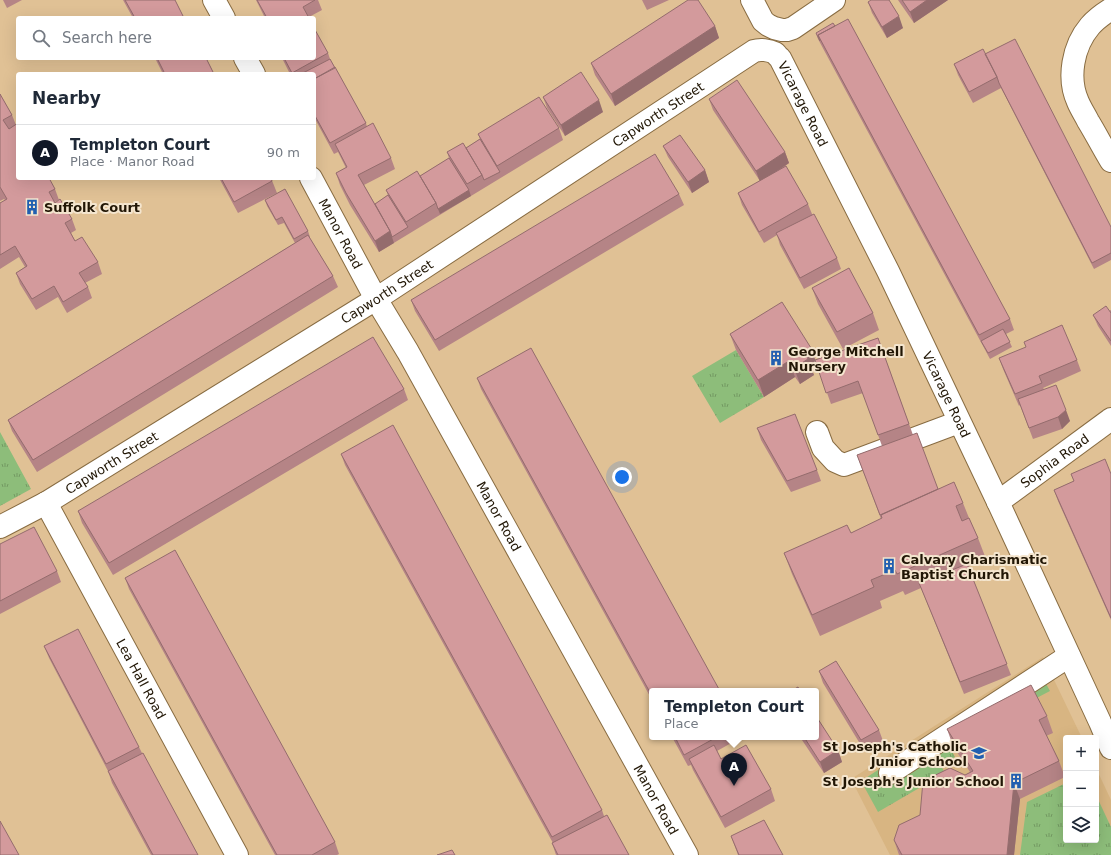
<!DOCTYPE html>
<html lang="en">
<head>
<meta charset="utf-8">
<style>
	:root { --surface:#fff; --page:#f2f2f3; --text:#1f2937; --muted:#747a83; --line:#e0e1e3; --accent:#111827 }
	body { margin:0; font-family:"DejaVu Sans",sans-serif; background:var(--page); color:var(--text) }
	.controls { position:absolute; right:12px; bottom:12px; display:grid; overflow:hidden; border-radius:4px; box-shadow:0 4px 16px #0002 }
	.controls button { width:36px; height:36px; display:grid; place-items:center; padding:0; border:0; border-bottom:1px solid var(--line); background:var(--surface); color:var(--text); font:20px sans-serif }
	.you { position:absolute; left:622px; top:477px; width:14px; height:14px; margin:-10px; border:3px solid #fff; border-radius:50%; background:#1a73e8; box-shadow:0 0 0 6px #1a73e833 }
	.badge { display:grid; place-items:center; width:26px; height:26px; border-radius:50%; background:var(--accent); color:#fff; font-size:13px; font-weight:700 }
	.pin { position:absolute; translate:-50% -33px; filter:drop-shadow(0 1px 2px #0008) }
	.pin::after { content:''; position:absolute; top:21px; width:14px; height:12px; background:inherit; clip-path:polygon(0 0,100% 0,50% 100%) }
	.popup { position:absolute; left:649px; top:688px; width:170px; height:52px; box-sizing:border-box; display:grid; place-content:center; border-radius:4px; background:var(--surface); filter:drop-shadow(0 1px 3px #0005); font-size:13px; white-space:nowrap; color:var(--muted) }
	.popup b { font-size:15px; color:var(--text) }
	.popup::after { content:''; position:absolute; left:50%; top:100%; margin-left:-8px; border:8px solid transparent; border-top-color:var(--surface) }
	.list { margin:0; padding:0; list-style:none }
	h2 { display:flex; justify-content:space-between; align-items:center; height:52px; margin:0; padding:0 16px; font-size:17px }
	h2 small { font-size:13px; font-weight:400; color:var(--muted) }
	.list li { display:grid; grid-template-columns:26px 1fr auto; gap:12px; align-items:center; box-sizing:border-box; height:56px; padding:0 16px; border-top:1px solid var(--line) }
	.list b { display:block; font-size:15px; white-space:nowrap }
	.list p { margin:0; font-size:13px; white-space:nowrap; color:var(--muted) }
	.list em { font-size:13px; font-style:normal; color:var(--muted) }
	.icon { flex:none; width:22px; height:22px; fill:none; stroke:currentColor; stroke-width:2; stroke-linecap:round; stroke-linejoin:round }
	.map { position:relative; flex:none; width:1111px; height:855px; overflow:hidden }
	.search { position:absolute; background:var(--surface); box-shadow:0 4px 16px #0002; left:16px; top:16px; width:300px; height:44px; display:flex; align-items:center; gap:10px; box-sizing:border-box; padding:0 14px; border-radius:4px; color:var(--muted); font-size:15px }
	.panel { position:absolute; background:var(--surface); box-shadow:0 4px 16px #0002; left:16px; top:72px; width:300px; height:108px; border-radius:4px }
	.map>svg:first-child { display:block }
	.built { fill:#d8b582 }
	.grass { fill:url(#grass-tufts) }
	.lines { fill:none; stroke-linecap:round; stroke-linejoin:round }
	.minor-casing { stroke:#886c42; stroke-width:24 }
	.minor { stroke:#fff; stroke-width:22 }
	.wall { fill:#b58486 }
	.shaded-wall { fill:#946c6d }
	.building { fill:#d39a9c; stroke:#946c6d }
	.labels { text-anchor:middle; dominant-baseline:central; stroke-width:4; stroke-linejoin:round; paint-order:stroke }
	.street-label { font-size:13px; fill:#211605; stroke:#f4e5ce }
	.poi-label { font-size:13px; font-weight:bold; fill:#211605; stroke:#f4e5ce; text-anchor:start }
</style>
</head>
<body>
<div class="map">
<svg width="1111" height="855" viewBox="0 0 1111 855">
	<defs>
		<pattern id="grass-tufts" width="24" height="20" patternUnits="userSpaceOnUse"><rect width="24" height="20" fill="#8dbd7a"/><path d="M3 7l-1-3M5 7V3M7 7l1-3M15 17l-1-3M17 17v-4M19 17l1-3" fill="none" stroke="#739962"/></pattern>
	</defs>
	<rect width="100%" height="100%" fill="#e0c195"/>
	<!-- built -->
	<path class="built" d="M1043 657 1082 738H1066V840H1096V768L1111 800V855H890L851 779Z"/>
	<!-- grass -->
	<path class="grass" d="M736 350 764 397 720 423 692 376Z
		M0 432 31 489 0 506Z
		M1037 667 1050 691 948 744 955 757 941 766 945 773 878 812 861 781Z
		M1066 783V840H1096V795L1111 827V855H1020L1027 802Z"/>
	<g class="lines">
		<!-- minor casing -->
		<g class="minor-casing">
			<g id="minor">
				<path d="M214 0 224 18"/>
				<path d="M752 0 763 21 768 25 774 28 782 30H787L793 28 834 0"/>
				<path d="M1111 9C1103 14 1096 19 1090 26 1073 46 1067 78 1078 102 1081 109 1085 115 1088 121 1096 134 1103 148 1111 161"/>
				<path d="M245 58 254 74"/>
				<path id="s1" d="M311 178 376 299 408 352 687 855"/>
				<path d="M817 432 823 448 835 461 844 465 959 422"/>
				<path id="s2" d="M998 502 1111 419"/>
				<path id="s3" d="M46 503 237 855"/>
				<path id="s4" d="M0 527 46 503 376 299 754 51C760 49 769 50 775 53 777 55 778 57 780 58L888 271 998 502 1100 722 1111 748"/>
				<path d="M890 773 1069 656"/>
			</g>
		</g>
		<!-- minor -->
		<use href="#minor" class="minor"/>
	</g>
	<!-- wall -->
	<path class="wall" d="M3 0H22L7 8Z
		M123 0H175L184 18H133Z
		M256 0H318L322 10 309 17V18H265Z
		M642 0H669L647 10Z
		M898 0H948L914 23Z
		M868 2 903 28 887 38 872 13Z
		M715 26 719 38 615 106 595 75 591 63Z
		M816 33 1010 319 1014 330 1006 334 1012 347 990 359 818 39Z
		M328 53 330 59 366 123 367 127 391 158 395 169 364 185 375 204 388 195 386 190 420 176 449 158 447 152 466 148 480 139 478 134 559 128 563 140 379 252 350 205 340 185 336 173 346 168 338 152 334 154 314 117V74H290L282 58H314Z
		M985 54 1111 227V260L1094 269 1001 88 973 103 958 75 954 64Z
		M155 58H206L214 74H163Z
		M0 94 12 115 16 125 18 178 55 189 59 200 55 202 72 219 76 230 71 233 75 241 98 262 102 274 85 283 88 287 92 298 67 313 58 297 36 310 20 284 16 273 25 267 19 257 0 269V203L5 200 4 199 0 201Z
		M543 97 603 112 565 136 547 108Z
		M709 99 785 152 789 163 783 168 808 204 812 214 837 258 841 269 804 289 780 245 777 235 764 243 742 205 738 193 760 181 713 110Z
		M663 146 705 170 709 182 692 193 668 157Z
		M219 178H271L277 193 238 213Z
		M679 194 684 205 439 351 415 311 411 300Z
		M265 200 308 231 310 237H309L333 276 338 287 37 472 12 431 8 420 295 243 284 223 278 225 267 206Z
		M812 288 873 313 879 330 843 349 818 304Z
		M1111 310V346L1098 326 1093 315 1109 311Z
		M730 334 811 348 815 360 878 338 913 435 938 489 963 503 969 518 978 538 986 559 968 567 1011 675 964 694 921 588 905 595 903 591 880 601 882 608 820 636 792 574 784 553 851 533 881 519 857 455 903 439 882 446 863 393 831 404 817 365 811 368 814 375 800 384 795 377 764 397 736 350Z
		M999 358 1077 360 1081 371 1043 388 1044 389 1070 421 1062 429 1033 439 1020 405 1019 406 1003 369Z
		M477 378 652 691V700L481 389Z
		M404 389 408 400 113 575 82 523 78 511Z
		M757 428 817 470 821 481 791 492 761 440Z
		M341 454 602 810 604 816 629 855H556L552 843H553L345 465Z
		M1071 474H1111V620L1058 501 1054 490 1074 481Z
		M0 544 57 571 61 582 0 614Z
		M125 578 335 842 339 854 337 855H275L129 589Z
		M44 646 139 747 142 753 198 855H151L112 783 108 771 49 658Z
		M819 671 879 730 883 741 865 752 823 683Z
		M1047 716 1053 733 1046 736 1059 761 1065 777 1020 799 1014 855H899L894 840 965 775 970 772 953 746 947 729Z
		M672 737H742L717 751 721 759 771 789 775 801 725 828 693 770 691 765 688 766Z
		M800 737H816L838 750 842 762 824 773Z
		M731 836 783 855H738Z"/>
	<!-- shaded-wall -->
	<path class="shaded-wall" d="M927 0H948L914 23 910 12Z
		M899 16 903 28 887 38 882 27Z
		M715 26 719 38 615 106 611 94Z
		M599 100 603 112 565 136 561 125Z
		M785 152 789 163 760 182 756 171Z
		M705 170 709 182 692 193 688 182Z
		M469 190 471 196 440 214 438 209Z
		M390 231 394 243 379 252 375 241Z
		M811 348 817 365 811 368 814 375 800 384 794 368 804 352Z
		M789 361 795 377 764 397 758 380Z
		M1066 410 1070 421 1062 429 1058 417Z
		M838 750 842 762 824 773 820 762Z
		M1014 783 1020 799 1014 855H1007Z"/>
	<!-- building -->
	<path class="building" d="M125 0H175L184 18H135Z
		M257 0H315L303 7 309 18H267Z
		M688 0H698L715 26 611 94 591 63Z
		M871 0H889L899 16 882 27 868 2Z
		M902 0H927L910 12Z
		M848 19 1010 319 979 335 818 35Z
		M833 23 835 26 818 35 820 41 816 33Z
		M314 28 328 53 292 73 284 58H314Z
		M1015 39 1111 227V253L1092 263 999 83 997 77 985 54Z
		M983 49 997 77 969 92 954 64Z
		M157 58H206L214 74H165Z
		M330 59 335 68 314 79V74H301Z
		M335 67 366 123 330 143 314 114V79Z
		M581 72 599 100 561 125 543 97Z
		M737 80 785 152 756 171 709 99Z
		M0 94 12 115 3 120 9 129 18 123V178H49L55 189 49 192 55 203 60 199 72 219 65 223 75 241 82 237 98 262 79 273 88 287 63 302 54 286 32 299 16 273 27 266 15 246 0 255V203L7 199 0 187Z
		M539 97 559 128 497 166 478 134Z
		M373 123 391 158 358 175 390 231 375 241 346 193 336 173 347 167 335 144Z
		M680 135 705 170 688 182 663 146Z
		M480 139 500 172 484 180 482 175 466 148Z
		M463 143 482 175 467 184 447 152Z
		M655 154 679 194 435 340 411 300Z
		M449 158 469 190 438 209 436 203 420 176Z
		M786 166 808 204 759 232 738 193Z
		M417 171 436 203 406 222 386 190Z
		M221 178H271L272 181 234 202Z
		M285 189 308 231 294 239 282 217 276 220 265 200Z
		M388 195 408 227 392 237 390 231 375 204Z
		M814 214 837 258 800 278 776 233Z
		M308 235 333 276 33 460 8 420Z
		M849 268 873 313 837 332 812 288Z
		M782 302 811 348 804 352 808 359 794 368 789 361 758 380 730 334Z
		M1106 306 1111 313V341L1093 315Z
		M1062 325 1077 360 1039 376 1042 383 1015 394 999 358 1026 347 1024 342Z
		M1003 329 1010 342 988 353 981 341Z
		M373 337 404 389 109 563 78 511Z
		M878 338 909 424 878 435 858 381 826 393 815 360Z
		M531 348 720 691H652V696L477 378Z
		M1056 385 1066 410 1058 417 1029 428 1018 399Z
		M795 414 817 470 787 481 757 428Z
		M393 425 602 810 552 837 341 454Z
		M917 433 938 489 880 515 857 455Z
		M1105 459 1111 474V618L1054 490 1074 481 1071 474Z
		M954 482 963 503 956 506 962 521 969 518 978 538 897 574 895 570 871 580 874 587 812 615 784 553 847 525 851 533 882 518 881 515Z
		M34 527 57 571 0 601V544Z
		M175 550 335 842 312 855H277L125 578Z
		M967 564 1007 664 960 682 919 583Z
		M78 629 139 747 106 764 44 646Z
		M836 661 879 730 861 740 819 671Z
		M1031 685 1047 716 1039 720 1059 761 1014 783 1007 855H902L894 840 899 825 920 815 923 781 950 768 965 775 973 771 947 729Z
		M798 687 800 691H791Z
		M816 716 838 750 820 762 804 737H816Z
		M675 737H717L684 755Z
		M714 745 721 759 746 745 771 789 721 817 689 759Z
		M143 753 198 855H153L108 771Z
		M607 815 629 855H558L552 843Z
		M764 820 783 855H739L731 836Z
		M0 821 19 855H0Z
		M452 850 455 855H437Z"/>
	<!-- icons -->
	<defs>
		<g id="building-bare" transform="scale(1.2)"><path d="M-4-6H4V6H1V3H-1V6H-4ZM-2.5-4.3h1.7v1.8h-1.7ZM.8-4.3h1.7v1.8H.8ZM-2.5-1h1.7V.8h-1.7ZM.8-1h1.7V.8H.8Z" fill="#215fb0" stroke="#f4e5ce" stroke-width="2.5" paint-order="stroke"/></g>
		<g id="school-bare" transform="scale(1.2)"><path d="M0-5L7-2L0 1L-7-2ZM-4 1L0 2.5L4 1V4Q0 6-4 4Z" fill="#215fb0" stroke="#f4e5ce" stroke-width="2.5" paint-order="stroke"/></g>
	</defs>
	<g fill-rule="evenodd">
		<use href="#building-bare" x="32" y="207"/>
		<use href="#building-bare" x="776" y="358"/>
		<use href="#building-bare" x="889" y="566"/>
		<use href="#school-bare" x="979" y="753"/>
		<use href="#building-bare" x="1016" y="781"/>
	</g>
	<g class="labels">
		<!-- street labels -->
		<g class="street-label">
			<text stroke="none"><textPath href="#s4" startOffset="972">Vicarage Road</textPath></text>
			<text stroke="none"><textPath href="#s4" startOffset="777">Capworth Street</textPath></text>
			<text stroke="none"><textPath href="#s1" startOffset="63">Manor Road</textPath></text>
			<text stroke="none"><textPath href="#s4" startOffset="453">Capworth Street</textPath></text>
			<text stroke="none"><textPath href="#s4" startOffset="1296">Vicarage Road</textPath></text>
			<text stroke="none"><textPath href="#s2" startOffset="70">Sophia Road</textPath></text>
			<text stroke="none"><textPath href="#s4" startOffset="129">Capworth Street</textPath></text>
			<text stroke="none"><textPath href="#s1" startOffset="387">Manor Road</textPath></text>
			<text stroke="none"><textPath href="#s3" startOffset="200">Lea Hall Road</textPath></text>
			<text stroke="none"><textPath href="#s1" startOffset="711">Manor Road</textPath></text>
		</g>
		<!-- poi labels -->
		<g class="poi-label">
			<text x="44" y="207">Suffolk Court</text>
			<text x="788" y="351">George Mitchell<tspan x="788" dy="15">Nursery</tspan></text>
			<text x="901" y="559">Calvary Charismatic<tspan x="901" dy="15">Baptist Church</tspan></text>
			<text x="967" y="746" text-anchor="end">St Joseph's Catholic<tspan x="967" dy="15">Junior School</tspan></text>
			<text x="1004" y="781" text-anchor="end">St Joseph's Junior School</text>
		</g>
	</g>
</svg>
<div class="controls">
<button>+</button>
<button>−</button>
<button><svg class="icon" aria-label="layers" viewBox="0 0 24 24"><path d="M12 4l9 5-9 5-9-5zM3 14l9 5 9-5"/></svg></button>
</div>
<div class="you"></div>
<div class="pin badge" style="left:734px;top:786px">A</div>
<div class="popup"><b>Templeton Court</b>Place</div>
<div class="search"><svg class="icon" aria-label="search" viewBox="0 0 24 24"><circle cx="10" cy="10" r="6"/><path d="M15 15l6 6"/></svg>Search here</div>
<section class="panel">
<h2>Nearby<small></small></h2>
<ul class="list">
<li><span class="badge">A</span><div><b>Templeton Court</b><p>Place · Manor Road</p></div><em>90 m</em></li>
</ul>
</section>
</div>
</body>
</html>
